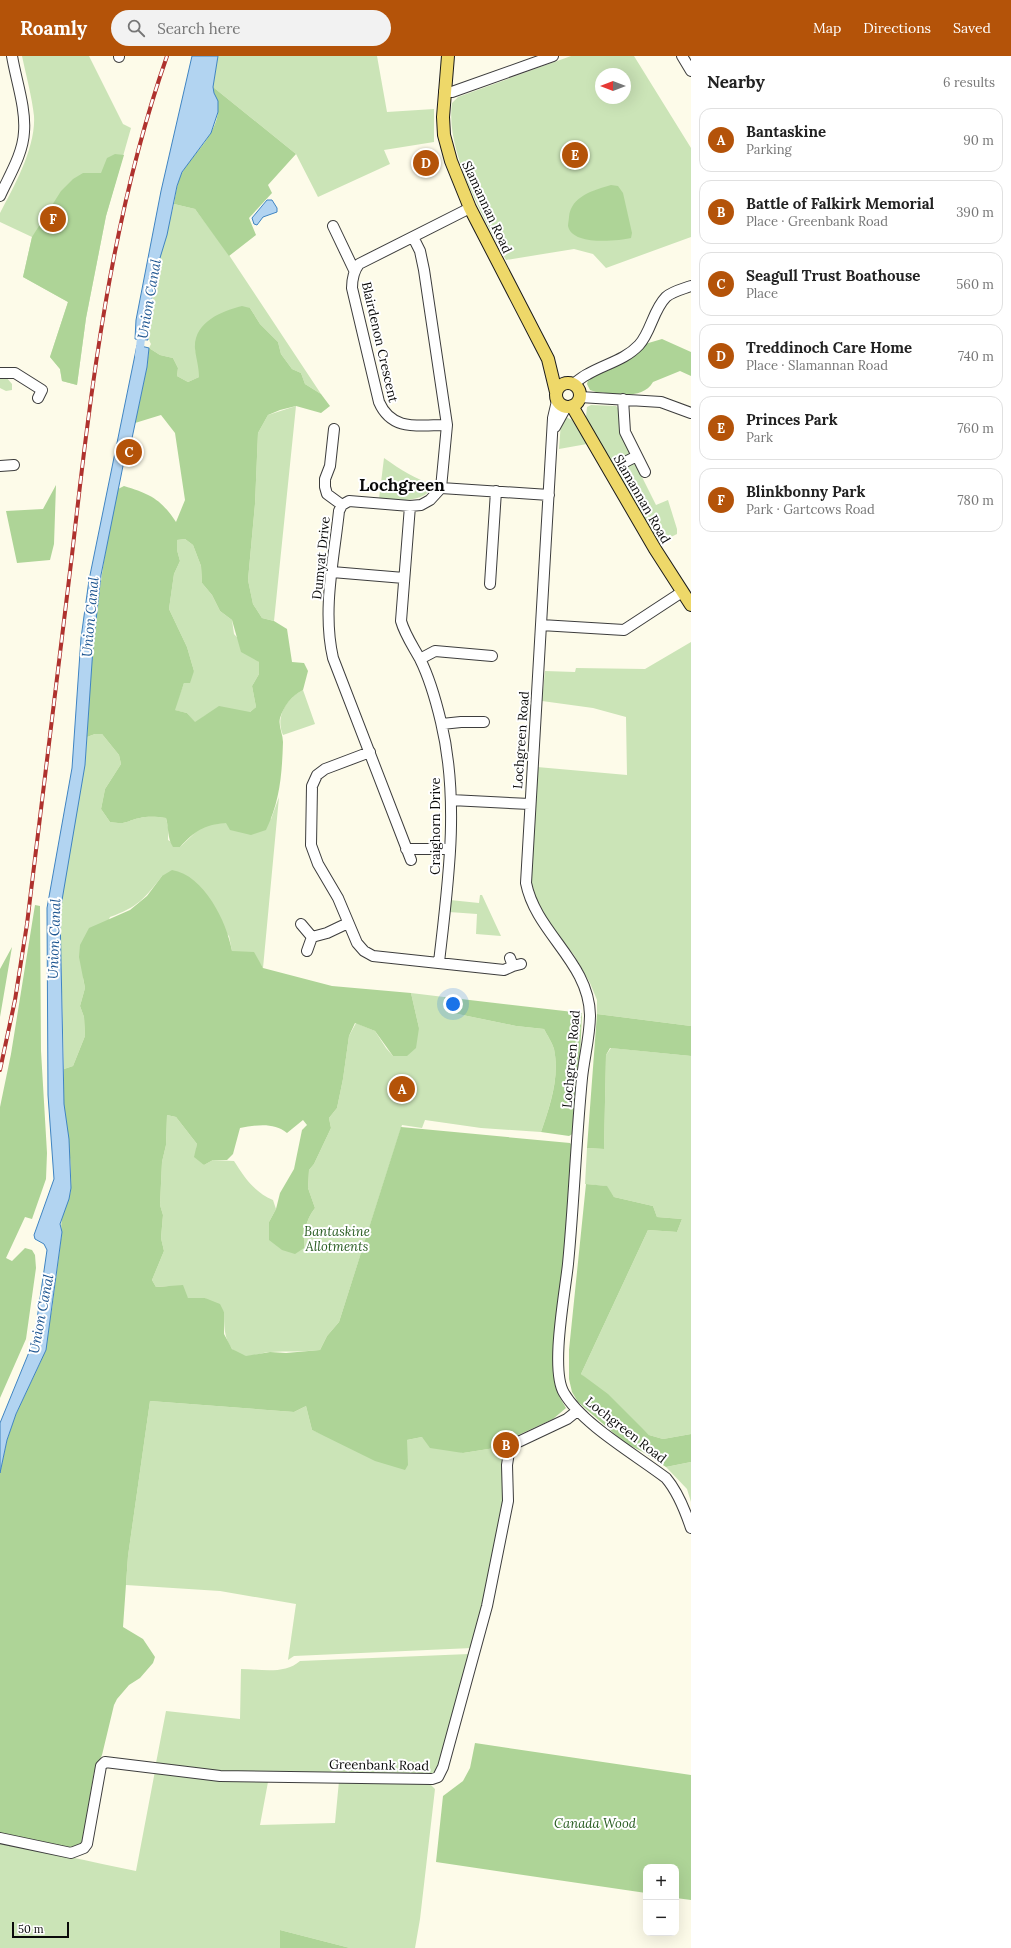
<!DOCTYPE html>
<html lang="en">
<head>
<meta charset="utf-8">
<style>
	:root { --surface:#fff; --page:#f2f2f2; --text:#222; --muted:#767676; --line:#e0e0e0; --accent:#b45309 }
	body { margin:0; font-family:Lora,serif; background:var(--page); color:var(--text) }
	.controls { position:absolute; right:12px; bottom:12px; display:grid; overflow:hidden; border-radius:8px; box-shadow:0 4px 16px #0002 }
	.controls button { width:36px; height:36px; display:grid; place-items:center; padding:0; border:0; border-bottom:1px solid var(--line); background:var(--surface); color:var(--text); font:20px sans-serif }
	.compass { position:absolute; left:595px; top:12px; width:36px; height:36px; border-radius:50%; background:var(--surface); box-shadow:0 4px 16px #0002; rotate:270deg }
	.scale { position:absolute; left:12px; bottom:10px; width:57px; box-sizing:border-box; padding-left:4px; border:2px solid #0a0a0a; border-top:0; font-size:11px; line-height:14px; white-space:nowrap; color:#0a0a0a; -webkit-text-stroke:3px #fff; paint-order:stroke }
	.you { position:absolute; left:453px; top:948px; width:14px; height:14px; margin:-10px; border:3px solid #fff; border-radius:50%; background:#1a73e8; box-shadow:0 0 0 6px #1a73e833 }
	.badge { display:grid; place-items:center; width:26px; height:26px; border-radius:50%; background:var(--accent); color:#fff; font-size:13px; font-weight:700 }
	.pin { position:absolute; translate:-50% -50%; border:2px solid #fff; box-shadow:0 1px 4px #0006 }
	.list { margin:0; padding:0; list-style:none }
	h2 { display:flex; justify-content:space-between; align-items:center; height:52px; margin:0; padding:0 16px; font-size:17px }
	h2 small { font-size:13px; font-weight:400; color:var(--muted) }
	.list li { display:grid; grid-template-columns:26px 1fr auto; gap:12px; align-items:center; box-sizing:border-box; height:64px; margin:0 8px 8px; padding:0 8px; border:1px solid var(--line); border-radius:12px }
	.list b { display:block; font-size:15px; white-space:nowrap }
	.list p { margin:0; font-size:13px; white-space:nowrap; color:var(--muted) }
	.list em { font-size:13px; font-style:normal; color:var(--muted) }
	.icon { flex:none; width:22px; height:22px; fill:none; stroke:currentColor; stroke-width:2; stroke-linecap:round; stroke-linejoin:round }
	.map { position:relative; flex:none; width:691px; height:1892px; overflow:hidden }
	header { display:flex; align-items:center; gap:24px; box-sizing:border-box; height:56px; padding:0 20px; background:var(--accent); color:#fff }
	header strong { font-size:19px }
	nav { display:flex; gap:22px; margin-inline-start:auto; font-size:14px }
	.search { width:280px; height:36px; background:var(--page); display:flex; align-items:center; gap:10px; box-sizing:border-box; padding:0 14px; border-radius:22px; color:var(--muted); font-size:15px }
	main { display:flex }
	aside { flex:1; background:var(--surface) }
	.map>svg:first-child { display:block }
	.green { fill:#cbe4b7; fill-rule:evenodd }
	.forest { fill:#aed497; fill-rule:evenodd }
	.water { fill:#b2d4f1; stroke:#3f84c2 }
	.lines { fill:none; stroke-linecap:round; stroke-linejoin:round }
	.canal { stroke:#b2d4f1; stroke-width:8 }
	.minor-casing { stroke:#3d3d3d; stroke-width:12 }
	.major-casing { stroke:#1b1b1b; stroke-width:14 }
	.minor { stroke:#fff; stroke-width:10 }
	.major { stroke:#eed869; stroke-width:12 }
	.rail-casing { stroke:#af322e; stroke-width:4 }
	.rail { stroke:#fff; stroke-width:2.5; stroke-dasharray:8; stroke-linecap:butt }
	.labels { text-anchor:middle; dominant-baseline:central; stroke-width:4; stroke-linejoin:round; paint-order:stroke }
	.street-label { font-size:13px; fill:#0a0a0a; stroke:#fff }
	.park-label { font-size:13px; font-style:italic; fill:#285c21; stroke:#fff }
	.water-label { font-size:14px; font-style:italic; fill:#1e5691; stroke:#fff }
	.district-label { font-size:17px; font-weight:bold; fill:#0a0a0a; stroke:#fff }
</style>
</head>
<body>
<header>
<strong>Roamly</strong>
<div class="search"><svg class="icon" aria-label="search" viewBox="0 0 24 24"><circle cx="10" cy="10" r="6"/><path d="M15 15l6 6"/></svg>Search here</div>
<nav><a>Map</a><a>Directions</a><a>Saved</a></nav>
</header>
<main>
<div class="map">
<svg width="691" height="1892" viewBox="0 0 691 1892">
	<rect width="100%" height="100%" fill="#fdfbe9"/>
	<!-- green -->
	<path class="green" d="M22 0H89L123 68 131 72 106 160 86 262 77 329 62 325 60 313 50 301 68 246 23 221 32 181 0 166V157C14 131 36 91 34 60 32 41 26 19 22 0Z
		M218 0H377L387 56 434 53V86L384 94 390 108 318 141 296 98 213 31Z
		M571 0H634L691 92V181L606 212 593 198 574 193 506 204C484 161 445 96 452 47L458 41ZM601 18H625V42H601Z
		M174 148 195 153 225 193 321 338 305 328 301 317 292 313 281 298 278 286 260 268 250 252 195 292 199 310V321L188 326 177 320 178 312 173 302 160 299 149 292 151 288C139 270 168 173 174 148Z
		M6 321 12 328V334L6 335 0 332V323Z
		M591 349 616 350 620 354V377L656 449 668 444 677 473V478L661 486 654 484 586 361 587 351Z
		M296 350 274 565 262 562 253 548 248 524 255 448 258 377 268 359Z
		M566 361 572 364 587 388 559 393 561 366Z
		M384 402C401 414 415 423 435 429 423 448 399 444 379 443Z
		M185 483 193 489 201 510 202 527 212 539 220 555 232 564 234 578 259 606V618L252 630 256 651 250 656 206 659 195 667 187 657 174 654 184 627 194 615 187 591 169 553 174 518 180 505 177 494V484Z
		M691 586V970L597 958V944L590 927 574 899 539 855 530 826 537 711 627 719 626 661 593 652 542 645 545 615 575 616 576 612 645 613Z
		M303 634 315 668 283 679C275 662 286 642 303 634Z
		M95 678H102L119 699 121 708 105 733 101 753 110 766C128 769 125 765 140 762 149 760 157 761 166 762L168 771V784L180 791 200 772 212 768 271 763 279 741 263 912 258 905 232 895 229 880 162 820C144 843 138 851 110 861L83 922 85 932 80 950 84 961 85 980 73 1010 64 1013 60 856 61 841 85 709 87 681Z
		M480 839H482L501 880 476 878 477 858 449 856 450 844 479 847Z
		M411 937 444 941 448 956 516 970 544 973C547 979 552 986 554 993 560 1020 550 1050 541 1076L481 1072 425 1064 422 1072 402 1069 339 1266 327 1280 320 1294C303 1296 287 1295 270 1296 263 1296 253 1301 245 1300 224 1295 224 1273 224 1256L205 1242H188L167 1230 156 1231 152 1224 164 1195 161 1182 163 1159 160 1149 162 1106 166 1089 167 1059 176 1061 197 1088 196 1094 204 1109 213 1104 234 1105C245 1122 254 1136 273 1144L276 1153 269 1166 304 1192C304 1176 305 1165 315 1152L308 1132 309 1114 314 1108 331 1072 329 1062 337 1052 343 1023 349 980 356 967 375 975 386 992 393 1000 419 972Z
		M611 992 691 1000V1378L663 1383 649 1379 581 1318 648 1174 677 1176 682 1163 657 1161 653 1150 614 1141 606 1130 585 1128 587 1092 604 1093 606 999Z
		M150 1345 294 1356 306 1350 312 1374 340 1386 407 1395V1384L422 1381 463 1397 501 1391 503 1443 500 1476 472 1592 294 1600 288 1604 296 1548 220 1535 126 1529 128 1500Z
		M691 1406V1446L687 1433 666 1411Z
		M469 1598 439 1709 434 1718 427 1719 220 1717 156 1707 166 1655 240 1663 241 1613C260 1613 284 1619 300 1605Z
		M155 1715 268 1726 260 1769 335 1767 339 1725 428 1726 435 1733 420 1863 415 1892H350L280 1874V1892H0V1787C46 1795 91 1806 136 1815Z"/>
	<!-- forest -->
	<path class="forest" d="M213 31 296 98 268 129 272 137 249 162 256 179 229 200 195 153 174 148C176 137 177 125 183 115 195 96 216 79 218 55 218 46 214 40 213 31Z
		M115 98 124 99 106 160 86 262 77 329 62 325 60 313 50 301 68 246 23 221 32 181 61 135 73 123 83 117H101L107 102Z
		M611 129 618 130 623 137 632 177 631 182C617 185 572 190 568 170 568 167 569 163 569 161 571 140 594 134 611 129Z
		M242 250 250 252 260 268 278 286 281 298 292 313 301 317 305 328 321 338 330 350 321 357 296 350 280 354 268 359 258 377 255 448 248 524 253 548 262 562 274 565 287 573 292 606 304 607 308 615 303 634C291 640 284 650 280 662 278 670 283 678 283 686 282 718 280 745 266 774L251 779 230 774 226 767C203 769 195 775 180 791H173C167 782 169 772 166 762 157 761 149 760 140 762 125 765 128 769 110 766L101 753 105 733 121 708 119 699 102 678H95L87 681C91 597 99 515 118 433L124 430C150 438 161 443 176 466L185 444 175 377 161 359 135 367 147 311 149 292 160 299 173 302 178 312 177 320 188 326 199 321C199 311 196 302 195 293 193 267 221 255 242 250ZM185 483 193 489 201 510 202 527 212 539 220 555 232 564 241 596 259 606V618L252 630 256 651 250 656 219 650 195 666 187 657 175 654 184 627H190L194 615 187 591 169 553 174 518 180 505 177 494V484Z
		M662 283 691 296V320L680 315 653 326C642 345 614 337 596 336L590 334 587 328 589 320 645 288Z
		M56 429 54 488 50 504 17 507 6 455 43 453Z
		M172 814C204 819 227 866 232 895L254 896 263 912 332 930 411 937 419 972 416 992 407 1000H393L375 975 355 967 349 980 343 1023 337 1052 329 1062 331 1072 314 1108 309 1114 308 1132 315 1152C305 1165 304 1176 304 1192L295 1198 282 1194 269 1184V1166L276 1153 280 1137 294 1113 302 1074 307 1069 303 1064 287 1077C274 1066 256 1069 240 1072L233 1098 227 1104H213L204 1109 194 1101 197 1088 176 1061 167 1059 166 1089 162 1106 160 1149 163 1159 161 1182 164 1195 152 1224 156 1231 183 1229 188 1242H205L220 1248 224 1256V1278L232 1293 246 1300 270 1296 286 1297 320 1294 327 1280 339 1266 401 1071 570 1087 575 1093 557 1329 559 1340 566 1352 553 1363 514 1381 501 1391 463 1397 430 1392 422 1381 407 1384 408 1409 405 1414 375 1405 312 1374 306 1350 294 1356 150 1345 128 1500 123 1571 143 1583 155 1601 153 1607 140 1622 129 1629 117 1643 114 1649 102 1699 94 1716 82 1787 76 1792 62 1791 0 1777V1417L7 1384 16 1358 41 1305 52 1253 62 1176C58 1161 70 1147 71 1132 72 1104 67 1077 64 1050 63 1037 64 1025 64 1013L73 1010 85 980 84 961 80 950 85 932 79 901 80 889 89 872 130 854 147 840 162 820Z
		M35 849 40 850 41 995 47 1097 46 1123 32 1163 25 1161 6 1202 12 1205 25 1192 32 1194 35 1199 36 1212 26 1283 0 1342V1051L11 998Z
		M12 891 0 961V962V913Z
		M444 941 582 957 578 1045 574 1077 569 1080 541 1076C550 1050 560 1021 554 993 552 986 547 979 544 973L516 970 448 956Z
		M597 958 691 970V1000L610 992 606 999 604 1093 587 1092Z
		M586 1128 607 1130 614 1141 653 1150 657 1161 682 1163 677 1176 648 1174 581 1318 608 1338 649 1379 663 1383 691 1378V1406L666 1411 643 1396 625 1387 578 1346 572 1336 569 1323V1294Z
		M475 1687 691 1719V1844L676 1842V1811H646V1837L436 1806 443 1740 463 1725 470 1712Z
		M280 1874 350 1892H280Z"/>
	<!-- water -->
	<path class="water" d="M192 0H218L213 31 214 37 218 45V56L211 77 182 116 177 130 167 179 156 215 147 272 148 284 135 283 136 264 161 135Z
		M267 144H272L277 152V156L263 161 257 169 254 168 252 162Z
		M137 289 149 292 147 311 131 387 123 386 120 404 124 405 101 519 93 592 85 709 60 856 64 1048 69 1083 71 1132 69 1143 60 1168 62 1176 46 1294 16 1358 7 1384 0 1417V1367L34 1284 47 1194 44 1188 35 1183 34 1179 54 1123 48 1039 47 852 72 712 81 582 89 524Z"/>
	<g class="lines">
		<!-- canal -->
		<path class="canal" d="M139 300 142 274"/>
		<!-- minor casing -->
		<g class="minor-casing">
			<path id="minor" d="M119 0V1
				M682 0 691 15
				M444 36H452L553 0
				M0 140C9 120 23 98 24 76 26 52 16 24 12 0
				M333 170 354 214
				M0 317H15L42 334 38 342
				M573 328C578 325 583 320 588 318 605 308 625 304 639 289 651 276 653 254 666 241 673 235 683 233 691 230
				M580 341 661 346 691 357
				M623 343 625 376 645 416
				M557 345 553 362 526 827C536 877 589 906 590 959 590 980 584 1002 582 1022 576 1084 574 1146 568 1208 565 1237 550 1314 564 1337 582 1368 636 1399 666 1422 678 1436 685 1454 691 1472
				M447 369C419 369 392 376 379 346L352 232C352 223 353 216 359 208L470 152
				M555 371 566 351
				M334 373 330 410 325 423V431L327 438 342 449
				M625 406 637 400
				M0 410 14 409
				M441 432 549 439
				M410 450 401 565C405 579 413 590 420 603 430 623 436 645 441 666 460 745 448 828 439 906
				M332 516 404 522
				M490 528 496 435
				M541 569 624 574 682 536
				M420 603 435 595 492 600
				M442 668 461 666H484
				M370 696 325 713 317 719 312 730 311 789 318 808 338 842 357 887 364 895 373 900 504 914 513 910
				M451 744 530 748
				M406 793H450
				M411 804 333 602C322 554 334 503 339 455L342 449 349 445 410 450 421 449 430 444 441 432 447 369 424 214 420 195 413 181
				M301 868 312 881 307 895
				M312 881 327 877 348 867
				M510 902 513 910 521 908
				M0 1782 71 1797 84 1792 87 1788 101 1710 105 1706 220 1720 432 1723 438 1721 443 1711 487 1550 508 1445 507 1409 509 1396 514 1388 567 1363 577 1355"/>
		</g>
		<!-- major casing -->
		<g class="major-casing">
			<path id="major" d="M448 0 443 61 444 79 451 105 470 152 548 303 556 336
				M556 339a12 12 0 1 1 24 0a12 12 0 1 1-24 0Z
				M572 350 655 493 691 549"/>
		</g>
		<!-- minor -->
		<use href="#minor" class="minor"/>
		<!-- major -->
		<use href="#major" class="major"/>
		<!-- rail casing -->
		<g class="rail-casing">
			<path id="rail" d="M0 1014 15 944 27 868C42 745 57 622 72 499 91 331 111 160 167 0"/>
		</g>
		<!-- rail -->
		<use href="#rail" class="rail"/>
	</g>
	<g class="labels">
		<!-- street labels -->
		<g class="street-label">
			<text transform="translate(487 151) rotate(65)">Slamannan Road</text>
			<text transform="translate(380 286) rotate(77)">Blairdenon Crescent</text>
			<text transform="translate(642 443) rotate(60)">Slamannan Road</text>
			<text transform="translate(321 502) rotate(-84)">Dumyat Drive</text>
			<text transform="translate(521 684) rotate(-86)">Lochgreen Road</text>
			<text transform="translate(435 770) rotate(-90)">Craighorn Drive</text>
			<text transform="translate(571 1003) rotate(-85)">Lochgreen Road</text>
			<text transform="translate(626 1374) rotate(38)">Lochgreen Road</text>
			<text transform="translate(379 1709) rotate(1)">Greenbank Road</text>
		</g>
		<!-- park labels -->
		<g class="park-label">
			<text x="337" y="1175">Bantaskine<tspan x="337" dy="15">Allotments</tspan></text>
			<text x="595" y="1767">Canada Wood</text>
		</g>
		<!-- water labels -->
		<g class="water-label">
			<text transform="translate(149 243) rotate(-80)">Union Canal</text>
			<text transform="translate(90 561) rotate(-85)">Union Canal</text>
			<text transform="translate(54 883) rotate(-88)">Union Canal</text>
			<text transform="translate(41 1258) rotate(-79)">Union Canal</text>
		</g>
		<!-- district labels -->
		<g class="district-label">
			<text x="402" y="429">Lochgreen</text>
		</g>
	</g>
</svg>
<div class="controls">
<button>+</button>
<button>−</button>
</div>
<svg class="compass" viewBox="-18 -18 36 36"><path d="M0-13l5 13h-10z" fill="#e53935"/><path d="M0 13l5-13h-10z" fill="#767676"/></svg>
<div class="scale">50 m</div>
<div class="you"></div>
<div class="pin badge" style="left:402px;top:1033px">A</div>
<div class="pin badge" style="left:506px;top:1389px">B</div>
<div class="pin badge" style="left:129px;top:396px">C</div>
<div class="pin badge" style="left:426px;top:107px">D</div>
<div class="pin badge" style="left:575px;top:99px">E</div>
<div class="pin badge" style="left:53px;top:163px">F</div>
</div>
<aside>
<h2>Nearby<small>6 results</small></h2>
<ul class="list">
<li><span class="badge">A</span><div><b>Bantaskine</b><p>Parking</p></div><em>90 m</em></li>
<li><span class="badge">B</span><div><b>Battle of Falkirk Memorial</b><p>Place · Greenbank Road</p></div><em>390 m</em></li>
<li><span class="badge">C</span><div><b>Seagull Trust Boathouse</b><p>Place</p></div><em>560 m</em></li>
<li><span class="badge">D</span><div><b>Treddinoch Care Home</b><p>Place · Slamannan Road</p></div><em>740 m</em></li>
<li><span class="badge">E</span><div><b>Princes Park</b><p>Park</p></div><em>760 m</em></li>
<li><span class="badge">F</span><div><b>Blinkbonny Park</b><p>Park · Gartcows Road</p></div><em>780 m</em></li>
</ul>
</aside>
</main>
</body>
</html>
